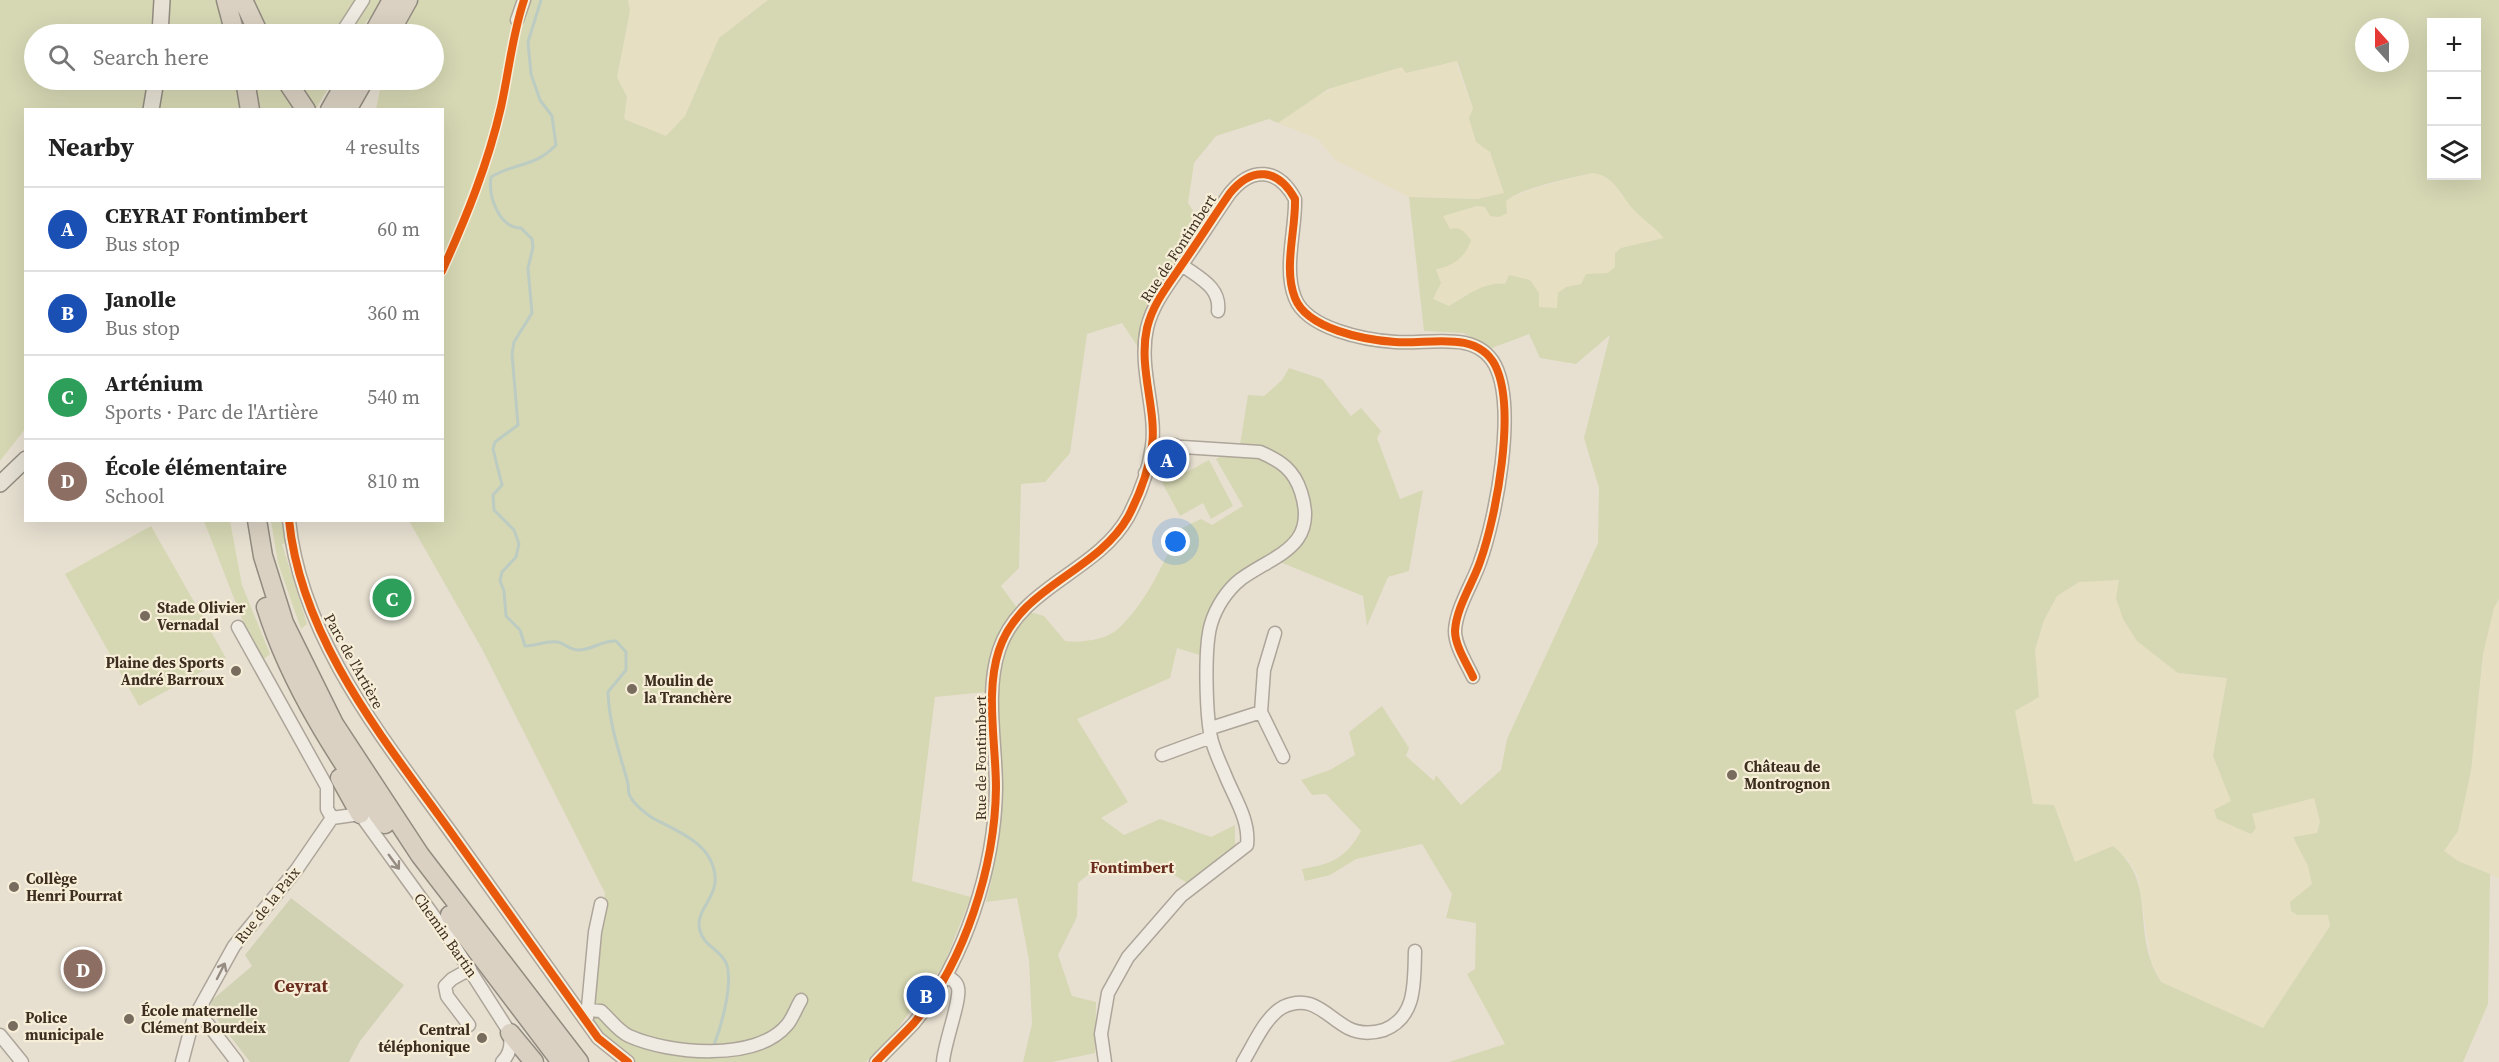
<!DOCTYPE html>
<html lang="en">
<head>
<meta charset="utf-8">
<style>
	:root { --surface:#fff; --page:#f6f6f6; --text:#222; --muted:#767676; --line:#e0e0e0; --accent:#2563eb }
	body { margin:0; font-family:"Source Serif 4",serif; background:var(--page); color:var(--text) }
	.controls { position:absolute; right:18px; top:18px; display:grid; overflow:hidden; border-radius:0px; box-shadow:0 6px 24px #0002 }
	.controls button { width:54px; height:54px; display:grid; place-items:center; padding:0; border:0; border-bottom:2px solid var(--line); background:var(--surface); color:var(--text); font:30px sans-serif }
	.compass { position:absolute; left:2355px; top:18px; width:54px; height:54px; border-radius:50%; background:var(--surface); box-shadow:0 6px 24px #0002; rotate:339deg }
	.you { position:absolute; left:1176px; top:542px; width:21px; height:21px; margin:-15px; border:4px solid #fff; border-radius:50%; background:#1a73e8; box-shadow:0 0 0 9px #1a73e833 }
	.badge { display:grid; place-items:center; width:39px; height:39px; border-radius:50%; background:var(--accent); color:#fff; font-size:20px; font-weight:700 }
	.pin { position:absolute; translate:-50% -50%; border:3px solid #fff; box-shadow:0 2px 6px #0006 }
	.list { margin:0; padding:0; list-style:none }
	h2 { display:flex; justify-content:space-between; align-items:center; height:78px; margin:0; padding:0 24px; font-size:26px }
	h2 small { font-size:20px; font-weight:400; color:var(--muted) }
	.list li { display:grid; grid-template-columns:39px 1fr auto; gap:18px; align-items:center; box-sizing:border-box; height:84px; padding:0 24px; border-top:2px solid var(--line) }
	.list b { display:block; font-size:22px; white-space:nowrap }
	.list p { margin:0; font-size:20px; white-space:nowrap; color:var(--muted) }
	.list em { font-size:20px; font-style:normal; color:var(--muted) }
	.icon { flex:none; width:33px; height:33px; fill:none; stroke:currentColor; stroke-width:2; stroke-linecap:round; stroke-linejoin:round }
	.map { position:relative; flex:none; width:2499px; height:1062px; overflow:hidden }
	.search { position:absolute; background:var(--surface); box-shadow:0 6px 24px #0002; left:24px; top:24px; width:420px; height:66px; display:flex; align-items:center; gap:15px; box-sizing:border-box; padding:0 21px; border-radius:33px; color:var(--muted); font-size:22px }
	.panel { position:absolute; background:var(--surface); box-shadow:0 6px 24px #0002; left:24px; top:108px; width:420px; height:414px; border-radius:0px }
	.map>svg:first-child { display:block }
	.farmland { fill:#e6dfc2 }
	.green { fill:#d6d7b3; fill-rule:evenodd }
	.cemetery { fill:#d1d1b3 }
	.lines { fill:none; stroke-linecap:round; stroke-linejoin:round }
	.stream { stroke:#bcccc2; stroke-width:3 }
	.minor-casing { stroke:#ada599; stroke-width:15 }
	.major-casing { stroke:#928b80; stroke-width:18 }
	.highway-casing { stroke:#928b80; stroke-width:21 }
	.minor { stroke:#efebe3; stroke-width:12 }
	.major { stroke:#e6e1d4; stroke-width:15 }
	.highway { stroke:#dad1c2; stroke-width:18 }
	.cycleway-casing { stroke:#f7eed8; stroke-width:11 }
	.cycleway { stroke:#e8590c; stroke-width:8 }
	.oneway { stroke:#968c82 }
	.poi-dot { fill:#786c5e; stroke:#f7eed8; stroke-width:2 }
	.labels { text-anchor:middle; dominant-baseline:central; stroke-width:4.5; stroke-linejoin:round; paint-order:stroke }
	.street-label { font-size:15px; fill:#3d2e20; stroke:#f7eed8 }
	.poi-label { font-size:15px; font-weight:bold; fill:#3d2e20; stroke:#f7eed8; text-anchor:start }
	.neighbourhood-label { font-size:16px; font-weight:bold; fill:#6b2e1e; stroke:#f7eed8 }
	.quarter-label { font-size:18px; font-weight:bold; fill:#6b2e1e; stroke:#f7eed8 }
</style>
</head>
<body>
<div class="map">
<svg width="2499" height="1062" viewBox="0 0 2499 1062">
	<rect width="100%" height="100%" fill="#e7e0d1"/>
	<!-- farmland -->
	<path class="farmland" d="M628 0H768L719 38 685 116 666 136 624 119 627 97 617 77 630 11Z
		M1458 61 1457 66 1505 193 1477 199 1409 197 1335 160 1318 139 1278 123 1305 103 1344 82 1402 67 1407 73Z
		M1592 173 1602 174 1612 181 1632 208 1665 238 1615 253V267L1608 273 1598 274 1581 284 1566 287 1558 308 1539 307 1509 275 1505 284 1466 295 1449 306 1433 299 1441 283 1436 269 1450 229 1442 216 1477 206 1485 207 1538 187Z
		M2120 579 2178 673 2227 678 2213 756 2231 801 2251 814 2314 798 2320 822 2317 833 2293 837 2308 866 2312 884 2290 902 2291 911 2297 915H2328L2330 926 2263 1028 2161 982 2151 961 2138 876 2127 858 2075 862 2054 805 2033 804 2015 711 2039 697 2035 650 2044 620 2057 596 2079 582Z
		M2499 599V878L2457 861 2444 851 2458 831 2471 771 2483 654 2494 608Z"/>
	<!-- green -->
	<path class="green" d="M0 0H216L226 34H34V80H237L240 109 26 110 25 429 0 461Z
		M251 0H628L630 11 617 77 627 97 624 119 666 136 685 116 719 38 768 0H2499V599L2494 608 2483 654 2471 771 2458 831 2444 851 2458 861 2490 874 2488 1004 2463 1062H1449L1505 1044 1467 974 1475 969 1476 923 1446 918 1452 894 1422 844 1356 859 1330 875 1305 881 1302 869C1332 864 1346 858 1361 831L1326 794 1312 795 1301 780 1330 770 1355 755 1349 732 1382 706 1409 748 1406 756 1434 781 1436 775 1461 805 1501 770 1507 739 1598 543 1599 488 1584 438 1610 335 1576 364 1540 358 1529 334 1492 348 1463 333 1424 331 1409 197 1477 199 1504 193 1490 152 1476 142 1469 118 1473 108 1457 61 1406 73 1402 67 1328 89 1278 123 1269 119 1216 136 1194 163 1188 203 1201 223 1152 301 1140 350 1122 323 1087 334 1070 453 1045 482 1021 484 1019 568 1001 586 1017 608 1044 616 1065 641C1080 643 1106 640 1118 629 1147 602 1163 563 1180 529L1201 519 1212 525 1243 506 1216 459 1240 445 1248 395 1264 396 1282 380 1289 368 1322 379 1351 416 1361 408 1381 431 1377 438 1400 499 1423 490 1409 571 1388 577 1367 626 1363 596 1280 562 1218 602 1203 656 1177 648 1170 678 1077 719 1128 802 1101 818 1124 835 1160 819 1211 837 1235 825V849L1187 883 1152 861 1095 869 1078 883 1077 917 1058 955 1072 996 1096 1002 1095 1053 1052 1062H1023L1032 1024 1029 960 1017 898 986 902 991 882 986 692 935 697 912 881 971 897 944 964 896 1031 866 1062H623L594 1020 605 893 482 649 409 521 442 520V110L376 109 382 80H434V34H407L410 28 368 19 359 34H267ZM2432 22H2476V176H2432ZM2364 27H2400V63H2364ZM1592 173C1614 175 1620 194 1633 209 1642 219 1656 228 1664 238L1621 248 1615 253V267L1608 273 1586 274 1581 284 1566 287 1558 293 1557 308 1539 307V293L1530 280 1509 275 1505 284C1487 280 1464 297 1449 306L1433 299 1441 283 1436 269C1453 267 1466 256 1471 240 1465 232 1460 226 1450 229L1443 216 1477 206 1485 207 1490 216 1499 217 1507 213 1506 201C1520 188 1571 178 1592 173ZM2119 580 2116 598 2123 619 2137 641 2178 673 2227 678 2213 756 2231 801 2214 810 2217 819 2251 834 2256 828 2252 814 2314 798 2320 822 2317 833 2293 837 2308 866 2312 884 2290 902 2291 911 2297 915H2328L2330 926 2263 1028 2161 982C2158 976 2153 969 2151 961 2136 918 2153 879 2113 846L2075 862 2054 805 2033 804 2015 711 2039 697 2035 650 2044 620 2057 596 2079 582Z
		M254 80H276L296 109H258Z
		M294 80H333L315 110Z
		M1179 457 1187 472 1209 460 1233 506 1211 519 1203 503 1180 516 1156 471Z
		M204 521H230L242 585 270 654 263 660 242 619Z
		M271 521H287L290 542 282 544 307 624 301 629 278 563Z
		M151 526 226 658 139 706 65 574Z"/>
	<!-- cemetery -->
	<path class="cemetery" d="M291 898 404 985 360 1041 349 1062H250L210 1010 212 1000 252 966 245 955Z"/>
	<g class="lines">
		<!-- stream -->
		<path class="stream" d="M541 0 528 42 531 74 540 100 552 116 556 145C534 168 516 162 491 177 488 196 499 228 521 228L532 239 533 247 528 268 532 313 514 342 512 354 518 425 495 442 493 449 502 485 493 495 494 510 514 530 519 544 516 557 502 572 500 581 504 591 506 616 520 630 525 646C535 646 548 640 558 642 566 644 570 651 580 650 594 649 603 640 616 641L626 652V670L608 692C609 723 619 751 627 780 629 785 628 790 629 794 632 802 644 812 651 817 670 828 699 838 710 859 728 896 693 905 700 931 703 943 715 948 723 958 737 973 721 1027 714 1045"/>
		<!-- minor casing -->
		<g class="minor-casing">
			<path id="minor" d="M517 20 524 0
				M341 34 363 0
				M1182 265C1199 278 1221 287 1218 311
				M1145 473 1175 445
				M289 520C301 639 383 738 450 831 500 900 549 969 598 1038L628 1062
				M238 627 327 787V809L332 818
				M1261 712 1264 670 1275 633
				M1211 728 1261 712 1283 757
				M1162 755 1211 737
				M332 818 360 814 446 933 510 1033C511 1045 511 1053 502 1062
				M588 1010 601 1011C610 1019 618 1031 629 1036 669 1054 756 1062 787 1025 793 1018 796 1008 801 1000
				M198 1011 237 1062
				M587 1018 595 932 601 904
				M469 1025 447 996 445 986 452 979 470 969
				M0 1035 22 1062
				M182 1062 193 1020 234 946 297 869 332 818
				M876 1062C888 1049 902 1036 914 1023 965 961 995 867 996 788 996 744 985 692 999 650 1020 586 1096 573 1128 517 1139 496 1149 469 1152 446 1157 410 1138 368 1147 328 1153 303 1169 284 1183 263 1199 240 1214 216 1230 193 1252 166 1278 168 1295 199 1296 230 1283 268 1295 298 1307 329 1365 340 1395 342 1427 345 1476 329 1495 365 1517 408 1496 518 1480 562 1473 583 1456 608 1455 631 1455 646 1467 664 1473 677
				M943 1062C944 1044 961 1000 958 988 957 982 952 979 946 975
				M1105 1062 1101 1034 1108 993 1128 957 1181 896 1247 845C1250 819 1233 796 1224 772 1219 761 1214 749 1211 738 1206 713 1204 647 1211 624 1216 607 1227 590 1241 579 1274 555 1319 547 1301 492 1294 470 1281 461 1260 452L1152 445
				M1243 1062C1254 1044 1265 1017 1283 1007 1312 993 1326 1016 1348 1028 1360 1034 1371 1034 1384 1030 1417 1017 1414 982 1415 951"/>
		</g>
		<!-- major casing -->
		<g class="major-casing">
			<path id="major" d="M160 34 162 0
				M151 110 156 80
				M0 484 26 459"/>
		</g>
		<!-- highway casing -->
		<g class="highway-casing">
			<path id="highway" d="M226 0 235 34
				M243 0 259 34
				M373 34 392 0
				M389 34 408 0
				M245 80 250 110
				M286 80 306 110
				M330 110 347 80
				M347 110 364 80
				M257 520 263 556 284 623 334 724 420 855 579 1062
				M266 607C291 686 338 758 385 824
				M340 778 360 814
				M450 915 561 1062
				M510 1033 534 1062"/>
		</g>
		<!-- minor -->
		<use href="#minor" class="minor"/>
		<!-- major -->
		<use href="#major" class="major"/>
		<!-- highway -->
		<use href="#highway" class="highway"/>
		<!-- cycleway casing -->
		<g class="cycleway-casing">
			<path id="cycleway" d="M442 271C466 218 488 164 501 107 509 71 512 36 524 0
				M289 520C301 639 383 738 450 831 500 900 549 969 598 1038L628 1062
				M876 1062C888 1049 902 1036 914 1023 965 961 995 867 996 788 996 744 985 692 999 650 1020 586 1096 573 1128 517 1139 496 1149 469 1152 446 1157 410 1138 368 1147 328 1153 303 1169 284 1183 263 1199 240 1214 216 1230 193 1252 166 1278 168 1295 199 1296 230 1283 268 1295 298 1307 329 1365 340 1395 342 1427 345 1476 329 1495 365 1517 408 1496 518 1480 562 1473 583 1456 608 1455 631 1455 646 1467 664 1473 677"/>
		</g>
		<!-- cycleway -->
		<use href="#cycleway" class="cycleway"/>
	</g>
	<!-- one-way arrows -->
	<defs><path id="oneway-shaft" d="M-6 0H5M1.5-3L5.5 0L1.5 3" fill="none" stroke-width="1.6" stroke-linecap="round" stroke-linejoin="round" transform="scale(1.5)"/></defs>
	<g class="oneway">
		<use href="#oneway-shaft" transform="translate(394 862) rotate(54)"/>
		<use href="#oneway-shaft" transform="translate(221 971) rotate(-63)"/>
	</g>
	<!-- markers -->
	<g class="poi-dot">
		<circle cx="145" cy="616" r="6"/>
		<circle cx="236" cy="671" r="6"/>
		<circle cx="632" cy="689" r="6"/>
		<circle cx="1732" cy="775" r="6"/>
		<circle cx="14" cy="887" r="6"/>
		<circle cx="129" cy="1019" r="6"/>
		<circle cx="13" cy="1026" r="6"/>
		<circle cx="482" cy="1038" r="6"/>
	</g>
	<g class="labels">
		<!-- street labels -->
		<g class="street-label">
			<text transform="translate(1178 248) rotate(-57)">Rue de Fontimbert</text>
			<text transform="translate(354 661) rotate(61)">Parc de l'Artière</text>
			<text transform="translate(980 758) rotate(-90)">Rue de Fontimbert</text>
			<text transform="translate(267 905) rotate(-51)">Rue de la Paix</text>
			<text transform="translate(446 935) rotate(55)">Chemin Bartin</text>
		</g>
		<!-- poi labels -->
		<g class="poi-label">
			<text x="157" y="607">Stade Olivier<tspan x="157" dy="17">Vernadal</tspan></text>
			<text x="224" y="662" text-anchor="end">Plaine des Sports<tspan x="224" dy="17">André Barroux</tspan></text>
			<text x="644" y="680">Moulin de<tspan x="644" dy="17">la Tranchère</tspan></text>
			<text x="1744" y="766">Château de<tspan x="1744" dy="17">Montrognon</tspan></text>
			<text x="26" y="878">Collège<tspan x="26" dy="17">Henri Pourrat</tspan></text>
			<text x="141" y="1010">École maternelle<tspan x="141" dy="17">Clément Bourdeix</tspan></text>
			<text x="25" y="1017">Police<tspan x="25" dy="17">municipale</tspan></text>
			<text x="470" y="1029" text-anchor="end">Central<tspan x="470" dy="17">téléphonique</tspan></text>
		</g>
		<!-- neighbourhood labels -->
		<g class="neighbourhood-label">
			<text x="1132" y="867">Fontimbert</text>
		</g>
		<!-- quarter labels -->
		<g class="quarter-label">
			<text x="301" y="985">Ceyrat</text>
		</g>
	</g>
</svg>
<div class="controls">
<button>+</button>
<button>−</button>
<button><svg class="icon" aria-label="layers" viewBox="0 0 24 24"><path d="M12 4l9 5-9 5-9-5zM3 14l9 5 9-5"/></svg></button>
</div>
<svg class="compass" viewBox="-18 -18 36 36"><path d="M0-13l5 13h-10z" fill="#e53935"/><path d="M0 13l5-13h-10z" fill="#767676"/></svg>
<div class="you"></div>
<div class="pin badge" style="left:1167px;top:459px;background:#1a4fb4">A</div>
<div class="pin badge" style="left:926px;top:995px;background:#1a4fb4">B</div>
<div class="pin badge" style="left:392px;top:598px;background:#2e9e5b">C</div>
<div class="pin badge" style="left:83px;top:969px;background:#8d6e63">D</div>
<div class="search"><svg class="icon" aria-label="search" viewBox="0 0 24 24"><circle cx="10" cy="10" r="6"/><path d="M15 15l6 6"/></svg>Search here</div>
<section class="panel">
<h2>Nearby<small>4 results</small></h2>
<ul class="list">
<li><span class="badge" style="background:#1a4fb4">A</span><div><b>CEYRAT Fontimbert</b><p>Bus stop</p></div><em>60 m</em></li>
<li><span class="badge" style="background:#1a4fb4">B</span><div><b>Janolle</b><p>Bus stop</p></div><em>360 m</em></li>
<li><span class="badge" style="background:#2e9e5b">C</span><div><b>Arténium</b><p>Sports · Parc de l'Artière</p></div><em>540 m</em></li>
<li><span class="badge" style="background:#8d6e63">D</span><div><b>École élémentaire</b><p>School</p></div><em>810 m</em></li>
</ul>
</section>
</div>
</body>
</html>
